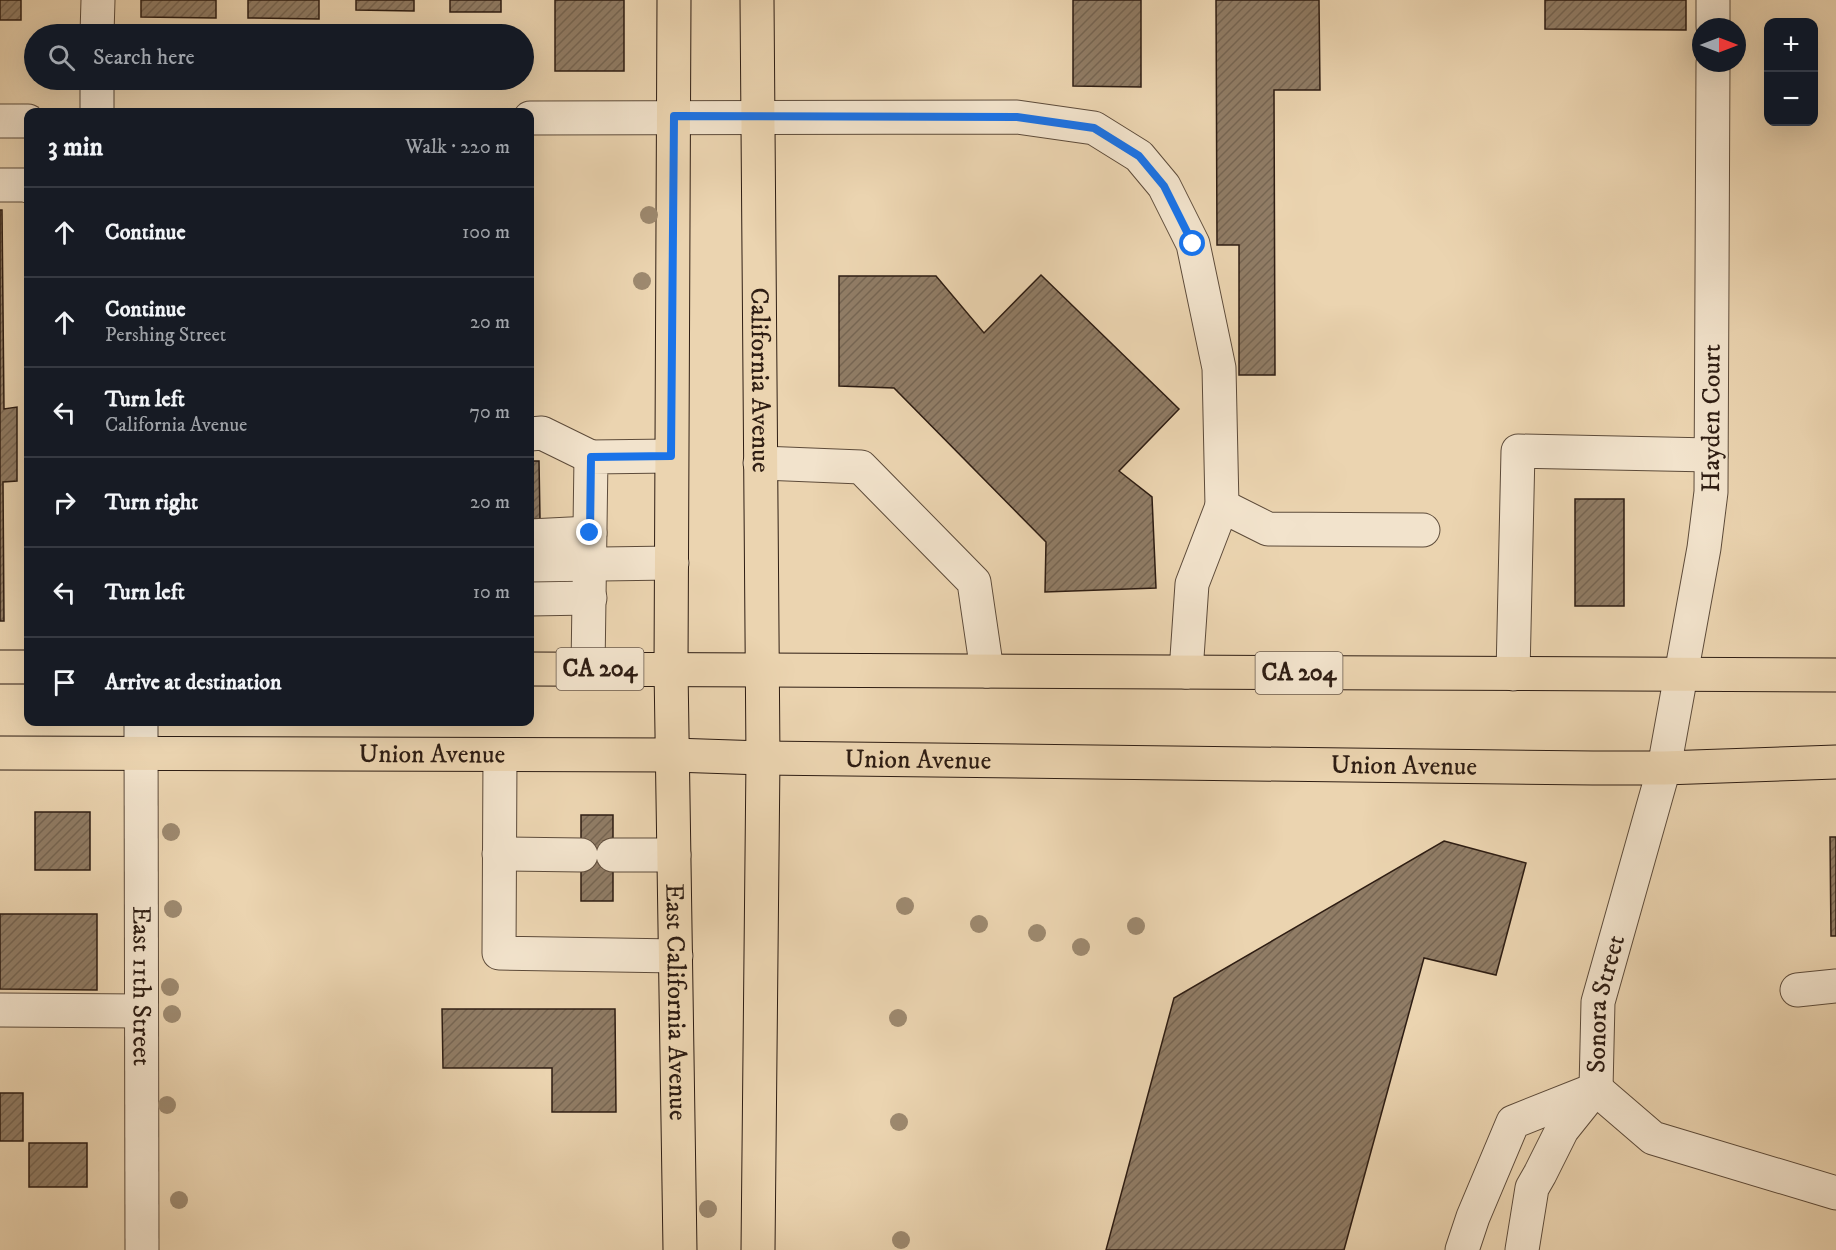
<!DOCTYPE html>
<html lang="en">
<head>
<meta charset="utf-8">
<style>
	:root { --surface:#171b24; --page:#20242c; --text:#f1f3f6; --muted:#9ea1a6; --line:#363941 }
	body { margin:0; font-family:"IM FELL DW Pica",serif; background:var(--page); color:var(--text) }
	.controls { position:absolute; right:18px; top:18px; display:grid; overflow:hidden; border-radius:12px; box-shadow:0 6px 24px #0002 }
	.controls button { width:54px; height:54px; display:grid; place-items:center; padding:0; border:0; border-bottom:2px solid var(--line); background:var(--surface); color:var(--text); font:30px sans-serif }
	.compass { position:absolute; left:1692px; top:18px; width:54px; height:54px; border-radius:50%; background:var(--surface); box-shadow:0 6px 24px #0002; rotate:90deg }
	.stop { position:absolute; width:18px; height:18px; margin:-14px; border:4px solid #1a73e8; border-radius:50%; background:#fff }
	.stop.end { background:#1a73e8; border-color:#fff; box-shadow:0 2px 6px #0008 }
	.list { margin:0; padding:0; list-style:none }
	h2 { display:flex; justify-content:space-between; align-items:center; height:78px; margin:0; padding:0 24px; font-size:26px }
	h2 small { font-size:20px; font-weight:400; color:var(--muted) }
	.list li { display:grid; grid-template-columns:39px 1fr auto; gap:18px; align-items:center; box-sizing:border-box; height:90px; padding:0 24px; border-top:2px solid var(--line) }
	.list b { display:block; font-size:22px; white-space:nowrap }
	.list p { margin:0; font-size:20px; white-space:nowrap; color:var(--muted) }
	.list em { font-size:20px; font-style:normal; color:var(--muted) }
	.icon { flex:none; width:33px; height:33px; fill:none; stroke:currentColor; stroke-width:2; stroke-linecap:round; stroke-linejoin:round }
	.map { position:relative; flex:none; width:1836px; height:1250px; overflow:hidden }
	.search { position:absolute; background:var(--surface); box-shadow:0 6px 24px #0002; left:24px; top:24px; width:510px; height:66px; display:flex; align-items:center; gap:15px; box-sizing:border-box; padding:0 21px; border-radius:33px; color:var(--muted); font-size:22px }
	.panel { position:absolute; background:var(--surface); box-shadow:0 6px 24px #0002; left:24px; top:108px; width:510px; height:618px; border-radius:12px }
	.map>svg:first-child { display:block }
	.building { fill:url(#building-hatch); stroke:#2e1d13; stroke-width:1.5 }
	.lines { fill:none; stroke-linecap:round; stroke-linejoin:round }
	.minor-casing { stroke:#5d4b3a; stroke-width:35 }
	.major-casing { stroke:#2e1d13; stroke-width:35 }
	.highway-casing { stroke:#2e1d13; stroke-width:35 }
	.minor { stroke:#f2e3cc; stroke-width:33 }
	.major { stroke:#ebd4b0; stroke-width:33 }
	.highway { stroke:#ebd4b0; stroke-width:33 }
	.tree { fill:#9d896f }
	.route { stroke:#1a73e8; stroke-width:8 }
	.labels { text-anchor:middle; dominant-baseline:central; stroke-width:4.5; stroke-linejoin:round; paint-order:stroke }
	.shield { fill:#f2e3cc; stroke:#69584a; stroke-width:1.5 }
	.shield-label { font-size:24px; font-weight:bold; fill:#2e1d13 }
	.street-label { font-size:26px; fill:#2e1d13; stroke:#f2e3cc }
</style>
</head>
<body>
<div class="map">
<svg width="1836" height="1250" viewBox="0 0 1836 1250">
	<defs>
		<pattern id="building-hatch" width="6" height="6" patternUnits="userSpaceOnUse" patternTransform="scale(1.5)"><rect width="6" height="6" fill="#907c65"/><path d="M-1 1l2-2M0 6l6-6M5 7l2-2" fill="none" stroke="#766552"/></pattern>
	</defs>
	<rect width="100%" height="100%" fill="#ebd4b0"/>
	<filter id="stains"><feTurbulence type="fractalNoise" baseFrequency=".00333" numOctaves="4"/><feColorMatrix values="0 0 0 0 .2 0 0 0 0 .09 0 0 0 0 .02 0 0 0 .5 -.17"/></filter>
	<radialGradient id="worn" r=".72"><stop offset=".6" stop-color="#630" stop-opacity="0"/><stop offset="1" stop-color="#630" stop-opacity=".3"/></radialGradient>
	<!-- building -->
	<path class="building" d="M0 0H21V20H0Z
		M141 0H216V18L141 17Z
		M248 0H319V19L248 18Z
		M356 0H414V11L356 10Z
		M450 0H501V12H450Z
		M555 0H624V71H555Z
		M1073 0H1141V87L1073 86Z
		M1216 0H1319L1320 90H1274L1275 375H1239V245H1217Z
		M1545 0H1686V30L1545 29Z
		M0 210H2L4 409 17 407V481L3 482 4 621H0Z
		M1041 275 1179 409 1119 471 1152 497 1156 588 1045 592 1046 542 894 388 839 386V276H936L984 333Z
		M530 461H539L540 519 530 520Z
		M1575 499H1624V606H1575Z
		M35 812H90V870H35Z
		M581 815H613V901H581Z
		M1830 837H1836V936H1831Z
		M1444 841 1526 863 1496 975 1424 958 1344 1250H1106L1174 998Z
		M0 914H97V990L0 989Z
		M442 1009H615L616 1112H552V1068H443Z
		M0 1093H23V1141H0Z
		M29 1143H87V1187H29Z"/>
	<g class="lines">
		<!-- minor casing -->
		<g class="minor-casing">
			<g id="minor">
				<path d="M1713 27V0"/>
				<path d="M97 34 98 0"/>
				<path d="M97 112V80"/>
				<path d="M530 118 1017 117 1094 128 1139 156 1164 186 1193 244 1219 368 1222 506"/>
				<path d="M0 121H28"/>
				<path d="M0 185H25L28 186"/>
				<path d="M530 434 542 433 591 457"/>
				<path d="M760 463 861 467 974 582 987 671"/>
				<path d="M530 536 590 533"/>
				<path d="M530 565 672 563"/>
				<path d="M530 599 590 598"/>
				<path d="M588 669 591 457 671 456"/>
				<path d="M1186 672 1192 584 1222 506 1268 529 1423 530"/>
				<path d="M1513 674 1518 451 1711 455"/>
				<path id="s1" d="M141 722 142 1250"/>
				<path d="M500 755 499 953 676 956"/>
				<path d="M499 854 581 855"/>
				<path d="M613 855H674"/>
				<path d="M1797 990 1836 986"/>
				<path d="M0 1010 141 1011"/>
				<path id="s2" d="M1596 1089 1598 1002 1664 768 1704 548 1711 492 1713 63"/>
				<path d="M1596 1089 1653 1138 1836 1193"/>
				<path d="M1462 1250 1473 1217 1513 1122 1596 1089"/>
				<path d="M1522 1250 1532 1188 1540 1174 1562 1130 1594 1090"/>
			</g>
		</g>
		<!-- major casing -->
		<g class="major-casing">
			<g id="major">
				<path id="s3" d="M674 0 671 669 680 1250"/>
				<path id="s4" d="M757 0 763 758 758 1250"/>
			</g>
		</g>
		<!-- highway casing -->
		<g class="highway-casing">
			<g id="highway">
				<path d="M0 667H28"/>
				<path d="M530 669 1836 675"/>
				<path id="s5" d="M0 753 673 755 763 758 1593 768H1664L1836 762"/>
			</g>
		</g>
		<!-- minor -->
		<use href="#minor" class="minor"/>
		<!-- major -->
		<use href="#major" class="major"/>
		<!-- highway -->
		<use href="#highway" class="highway"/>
	</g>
	<!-- trees -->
	<g class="tree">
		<circle cx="649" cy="215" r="9"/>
		<circle cx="642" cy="281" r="9"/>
		<circle cx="171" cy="832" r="9"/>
		<circle cx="905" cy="906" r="9"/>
		<circle cx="173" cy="909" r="9"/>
		<circle cx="979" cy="924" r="9"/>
		<circle cx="1136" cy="926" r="9"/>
		<circle cx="1037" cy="933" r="9"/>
		<circle cx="1081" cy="947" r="9"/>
		<circle cx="170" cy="987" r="9"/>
		<circle cx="172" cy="1014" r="9"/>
		<circle cx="898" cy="1018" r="9"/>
		<circle cx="167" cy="1105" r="9"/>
		<circle cx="899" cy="1122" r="9"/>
		<circle cx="179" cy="1200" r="9"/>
		<circle cx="708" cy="1209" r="9"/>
		<circle cx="901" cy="1240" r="9"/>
	</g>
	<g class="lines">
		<!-- route -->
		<path class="route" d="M590 533 591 457 671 456 674 116 1017 117 1094 128 1139 156 1164 186 1193 244"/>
	</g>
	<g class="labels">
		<!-- shield labels -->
		<g class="shield">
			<rect x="556.5" y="648" width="87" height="42" rx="4.5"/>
			<rect x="1255.5" y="652" width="87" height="42" rx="4.5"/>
		</g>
		<g class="shield-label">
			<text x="600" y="669">CA 204</text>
			<text x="1299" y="673">CA 204</text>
		</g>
		<!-- street labels -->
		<g class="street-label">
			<text stroke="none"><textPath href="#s4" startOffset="380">California Avenue</textPath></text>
			<text stroke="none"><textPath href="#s2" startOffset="684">Hayden Court</textPath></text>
			<text stroke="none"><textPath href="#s5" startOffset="432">Union Avenue</textPath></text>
			<text stroke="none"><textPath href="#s5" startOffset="918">Union Avenue</textPath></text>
			<text stroke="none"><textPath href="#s5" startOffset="1404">Union Avenue</textPath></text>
			<text stroke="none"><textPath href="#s1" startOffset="264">East 11th Street</textPath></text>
			<text stroke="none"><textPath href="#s3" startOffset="1002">East California Avenue</textPath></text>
			<text stroke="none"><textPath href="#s2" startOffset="86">Sonora Street</textPath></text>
		</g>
	</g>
	<rect width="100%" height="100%" filter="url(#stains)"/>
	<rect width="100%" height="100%" fill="url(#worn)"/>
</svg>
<div class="controls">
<button>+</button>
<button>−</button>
</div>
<svg class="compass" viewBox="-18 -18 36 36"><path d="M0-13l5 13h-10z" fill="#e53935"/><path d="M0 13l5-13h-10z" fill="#9ea1a6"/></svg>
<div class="stop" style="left:1193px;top:244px"></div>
<div class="stop end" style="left:590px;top:533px"></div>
<div class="search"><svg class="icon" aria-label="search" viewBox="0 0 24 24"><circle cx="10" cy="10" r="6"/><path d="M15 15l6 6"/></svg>Search here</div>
<section class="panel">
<h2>3 min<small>Walk · 220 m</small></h2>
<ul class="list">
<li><svg class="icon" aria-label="ahead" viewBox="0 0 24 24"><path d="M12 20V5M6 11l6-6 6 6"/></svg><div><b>Continue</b></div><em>100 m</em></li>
<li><svg class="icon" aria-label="ahead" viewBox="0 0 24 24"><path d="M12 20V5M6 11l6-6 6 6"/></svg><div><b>Continue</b><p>Pershing Street</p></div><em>20 m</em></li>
<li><svg class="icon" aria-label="left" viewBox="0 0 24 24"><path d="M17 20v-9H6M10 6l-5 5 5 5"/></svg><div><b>Turn left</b><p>California Avenue</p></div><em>70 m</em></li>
<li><svg class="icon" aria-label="right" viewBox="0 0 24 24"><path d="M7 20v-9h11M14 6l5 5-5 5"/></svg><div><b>Turn right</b></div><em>20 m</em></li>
<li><svg class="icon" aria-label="left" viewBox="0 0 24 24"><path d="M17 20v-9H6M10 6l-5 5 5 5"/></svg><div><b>Turn left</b></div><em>10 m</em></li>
<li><svg class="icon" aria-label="arrive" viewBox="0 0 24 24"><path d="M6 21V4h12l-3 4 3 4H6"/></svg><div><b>Arrive at destination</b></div></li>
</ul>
</section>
</div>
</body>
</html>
